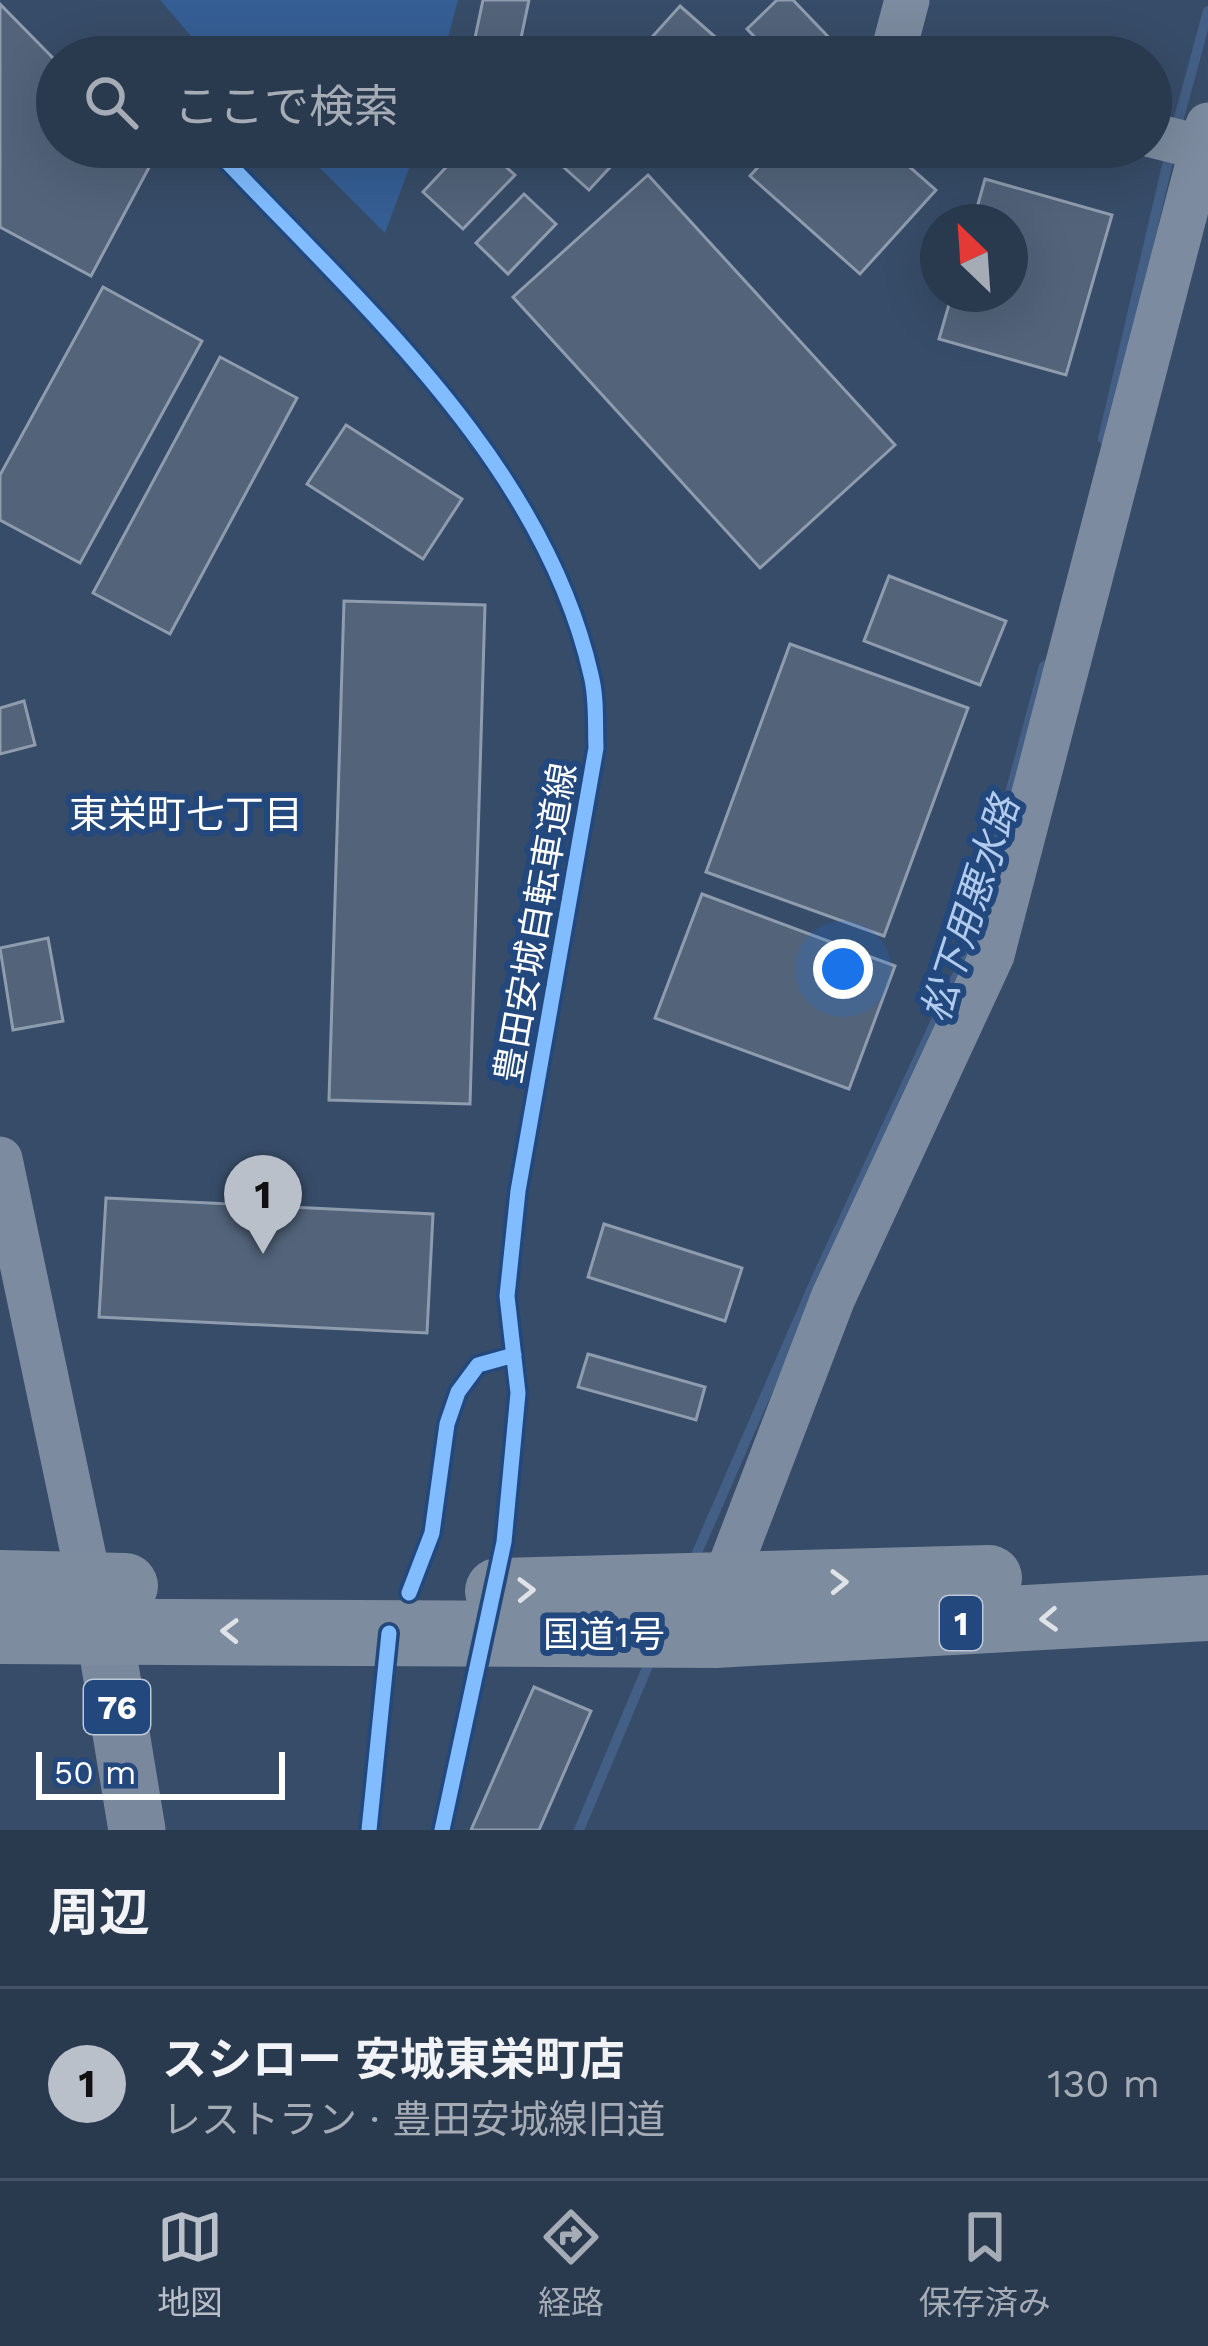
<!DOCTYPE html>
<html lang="ja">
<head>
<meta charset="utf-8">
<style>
	:root { --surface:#29394e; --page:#314055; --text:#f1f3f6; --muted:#a5acb6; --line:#455366; --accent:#b9c0ca }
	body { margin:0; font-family:"Work Sans","Noto Sans JP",sans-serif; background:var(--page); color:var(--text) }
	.compass { position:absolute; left:920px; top:204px; width:108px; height:108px; border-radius:50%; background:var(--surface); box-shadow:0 12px 48px #0002; rotate:335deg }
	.scale { position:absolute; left:36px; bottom:30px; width:249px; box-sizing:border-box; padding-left:12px; border:6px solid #fff; border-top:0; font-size:33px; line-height:42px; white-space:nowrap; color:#fff; -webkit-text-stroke:9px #22487d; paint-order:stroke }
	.you { position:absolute; left:843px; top:969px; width:42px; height:42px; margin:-30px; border:9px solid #fff; border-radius:50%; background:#1a73e8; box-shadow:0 0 0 18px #1a73e833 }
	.badge { display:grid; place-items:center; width:78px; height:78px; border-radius:50%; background:var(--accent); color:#111; font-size:39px; font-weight:700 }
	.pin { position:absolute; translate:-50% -99px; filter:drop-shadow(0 3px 6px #0008) }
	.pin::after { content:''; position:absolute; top:63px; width:42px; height:36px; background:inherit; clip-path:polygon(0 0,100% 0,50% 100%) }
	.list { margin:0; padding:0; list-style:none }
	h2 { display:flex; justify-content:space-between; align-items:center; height:156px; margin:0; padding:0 48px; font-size:51px }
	h2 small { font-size:39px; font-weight:400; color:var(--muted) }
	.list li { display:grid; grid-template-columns:78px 1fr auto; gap:36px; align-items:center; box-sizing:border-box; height:192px; padding:0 48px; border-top:3px solid var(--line) }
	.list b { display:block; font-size:45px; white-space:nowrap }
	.list p { margin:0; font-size:39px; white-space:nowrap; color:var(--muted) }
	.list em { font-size:39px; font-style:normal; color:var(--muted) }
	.icon { flex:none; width:66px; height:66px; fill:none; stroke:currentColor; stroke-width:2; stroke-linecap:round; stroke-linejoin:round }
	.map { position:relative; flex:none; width:1208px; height:1830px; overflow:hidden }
	.search { position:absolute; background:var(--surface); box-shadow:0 12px 48px #0002; left:36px; right:36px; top:36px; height:132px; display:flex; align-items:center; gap:30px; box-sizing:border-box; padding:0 42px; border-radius:66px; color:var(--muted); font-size:45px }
	.sheet { height:348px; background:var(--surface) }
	nav { display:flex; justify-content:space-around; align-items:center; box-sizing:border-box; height:168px; border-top:3px solid var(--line); background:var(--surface); font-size:33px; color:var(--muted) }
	nav a { display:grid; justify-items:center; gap:6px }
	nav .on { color:var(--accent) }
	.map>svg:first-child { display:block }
	.green { fill:#355e94 }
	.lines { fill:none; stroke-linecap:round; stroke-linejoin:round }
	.stream { stroke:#445f85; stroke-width:10 }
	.building { fill:#52637a; stroke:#8f9cae; stroke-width:3 }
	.minor { stroke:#7c8b9f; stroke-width:45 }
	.major { stroke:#7a889e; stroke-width:57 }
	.highway { stroke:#7e8c9f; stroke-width:66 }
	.cycleway-casing { stroke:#22487d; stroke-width:22 }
	.cycleway { stroke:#80bcff; stroke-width:15 }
	.oneway { stroke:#dfe2e7 }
	.labels { text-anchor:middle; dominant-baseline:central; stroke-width:12; stroke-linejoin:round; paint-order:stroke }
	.shield { fill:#22487d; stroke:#bdc8d8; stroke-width:3 }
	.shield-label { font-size:33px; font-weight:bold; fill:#fff }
	.street-label { font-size:36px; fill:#fff; stroke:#22487d }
	.neighbourhood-label { font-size:39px; fill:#fff; stroke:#22487d }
	.water-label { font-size:39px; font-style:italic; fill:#b1cbee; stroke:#22487d }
</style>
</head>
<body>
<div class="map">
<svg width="1208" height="1830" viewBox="0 0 1208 1830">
	<rect width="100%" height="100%" fill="#374c68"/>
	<!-- green -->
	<path class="green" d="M160 0H458L443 57H209Z
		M299 147H417L385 233Z"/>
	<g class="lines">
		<!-- stream -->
		<path class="stream" d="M1176 129 1208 11
			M1103 439 1170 153
			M693 1562 816 1279 958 973 981 902 1044 666
			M579 1830 652 1656"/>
	</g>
	<!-- building -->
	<path class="building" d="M483 0H529L517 57H471Z
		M777 0H793L837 46 826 57H774L747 29Z
		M0 4 57 62V147H140L153 160 91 276 0 227Z
		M680 6 738 57 635 56Z
		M465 147H484L515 175 463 229 423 192Z
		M575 147H598L615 162 589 190 560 164Z
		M776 147H887L936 190 860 274 750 176Z
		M648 175 895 445 760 568 513 297Z
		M985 179 1112 215 1066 375 939 339 952 294H1010V222H973Z
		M524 194 556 224 508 274 476 243Z
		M103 287 202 341 80 563 0 520V475Z
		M220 357 297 398 170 634 93 593Z
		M346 425 462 499 423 559 307 484Z
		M889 576 1006 621 980 685 864 641Z
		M344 601 485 605 470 1104 329 1100Z
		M790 644 968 708 884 936 706 872Z
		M24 701 35 745 0 754V708Z
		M702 894 895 966 849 1089 655 1018Z
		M48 938 63 1021 13 1030 0 948Z
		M106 1198 433 1214 427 1333 99 1317Z
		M604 1224 742 1268 725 1321 588 1277Z
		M588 1354 705 1387 696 1420 578 1387Z
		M534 1687 591 1711 539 1830H471Z"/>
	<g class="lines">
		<!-- minor -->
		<path class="minor" d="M892 57 907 0
			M1151 135 1203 148
			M0 1159 90 1586
			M723 1585 833 1298 992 955 1208 125"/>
		<!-- major -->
		<path class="major" d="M91 1590 104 1630 137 1830"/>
		<!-- highway -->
		<path class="highway" d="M0 1583 125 1586
			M498 1591 989 1578
			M0 1631 715 1635 1208 1608"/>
		<!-- cycleway casing -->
		<g class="cycleway-casing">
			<path id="cycleway" d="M213 147C357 301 543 461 591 675 597 698 595 724 596 748L518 1191 507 1296 518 1393 504 1542 442 1830
				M409 1593 432 1533 447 1424 458 1392 478 1365 514 1355
				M369 1830 389 1633"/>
		</g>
		<!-- cycleway -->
		<use href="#cycleway" class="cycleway"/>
	</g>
	<!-- one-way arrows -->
	<defs><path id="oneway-chevron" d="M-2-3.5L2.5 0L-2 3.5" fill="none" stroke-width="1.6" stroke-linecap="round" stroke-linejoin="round" transform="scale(3)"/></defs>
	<g class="oneway">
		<use href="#oneway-chevron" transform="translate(839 1582) rotate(-1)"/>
		<use href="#oneway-chevron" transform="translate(526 1590) rotate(-1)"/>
		<use href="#oneway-chevron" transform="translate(1049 1619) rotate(177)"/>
		<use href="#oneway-chevron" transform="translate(230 1631) rotate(-179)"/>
	</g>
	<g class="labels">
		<!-- shield labels -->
		<g class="shield">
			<rect x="940" y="1596" width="42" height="54" rx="9"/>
			<rect x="84" y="1680" width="66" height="54" rx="9"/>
		</g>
		<g class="shield-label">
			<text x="961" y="1623">1</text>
			<text x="117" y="1707">76</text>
		</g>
		<!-- street labels -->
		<g class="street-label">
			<text transform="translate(536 923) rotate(-80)">豊田安城自転車道線</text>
			<text x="604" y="1635">国道1号</text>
		</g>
		<!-- neighbourhood labels -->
		<g class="neighbourhood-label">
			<text x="186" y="814">東栄町七丁目</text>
		</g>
		<!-- water labels -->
		<g class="water-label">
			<text transform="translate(970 909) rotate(-72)">松下用悪水路</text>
		</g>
	</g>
</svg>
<svg class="compass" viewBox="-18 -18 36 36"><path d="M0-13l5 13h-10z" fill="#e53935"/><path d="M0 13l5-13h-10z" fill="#a5acb6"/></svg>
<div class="scale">50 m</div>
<div class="you"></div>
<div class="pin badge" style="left:263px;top:1254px">1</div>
<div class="search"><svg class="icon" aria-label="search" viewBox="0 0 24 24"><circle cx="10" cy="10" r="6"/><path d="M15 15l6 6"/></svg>ここで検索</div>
</div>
<section class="sheet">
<h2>周辺<small></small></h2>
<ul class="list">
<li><span class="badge">1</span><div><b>スシロー 安城東栄町店</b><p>レストラン · 豊田安城線旧道</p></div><em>130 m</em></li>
</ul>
</section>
<nav>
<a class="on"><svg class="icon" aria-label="map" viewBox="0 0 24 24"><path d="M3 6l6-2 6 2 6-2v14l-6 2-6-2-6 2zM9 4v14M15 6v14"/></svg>地図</a>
<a><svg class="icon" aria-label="directions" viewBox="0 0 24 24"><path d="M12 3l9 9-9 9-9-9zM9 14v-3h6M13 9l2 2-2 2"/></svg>経路</a>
<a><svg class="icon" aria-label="saved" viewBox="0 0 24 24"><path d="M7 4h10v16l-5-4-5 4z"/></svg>保存済み</a>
</nav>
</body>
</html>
